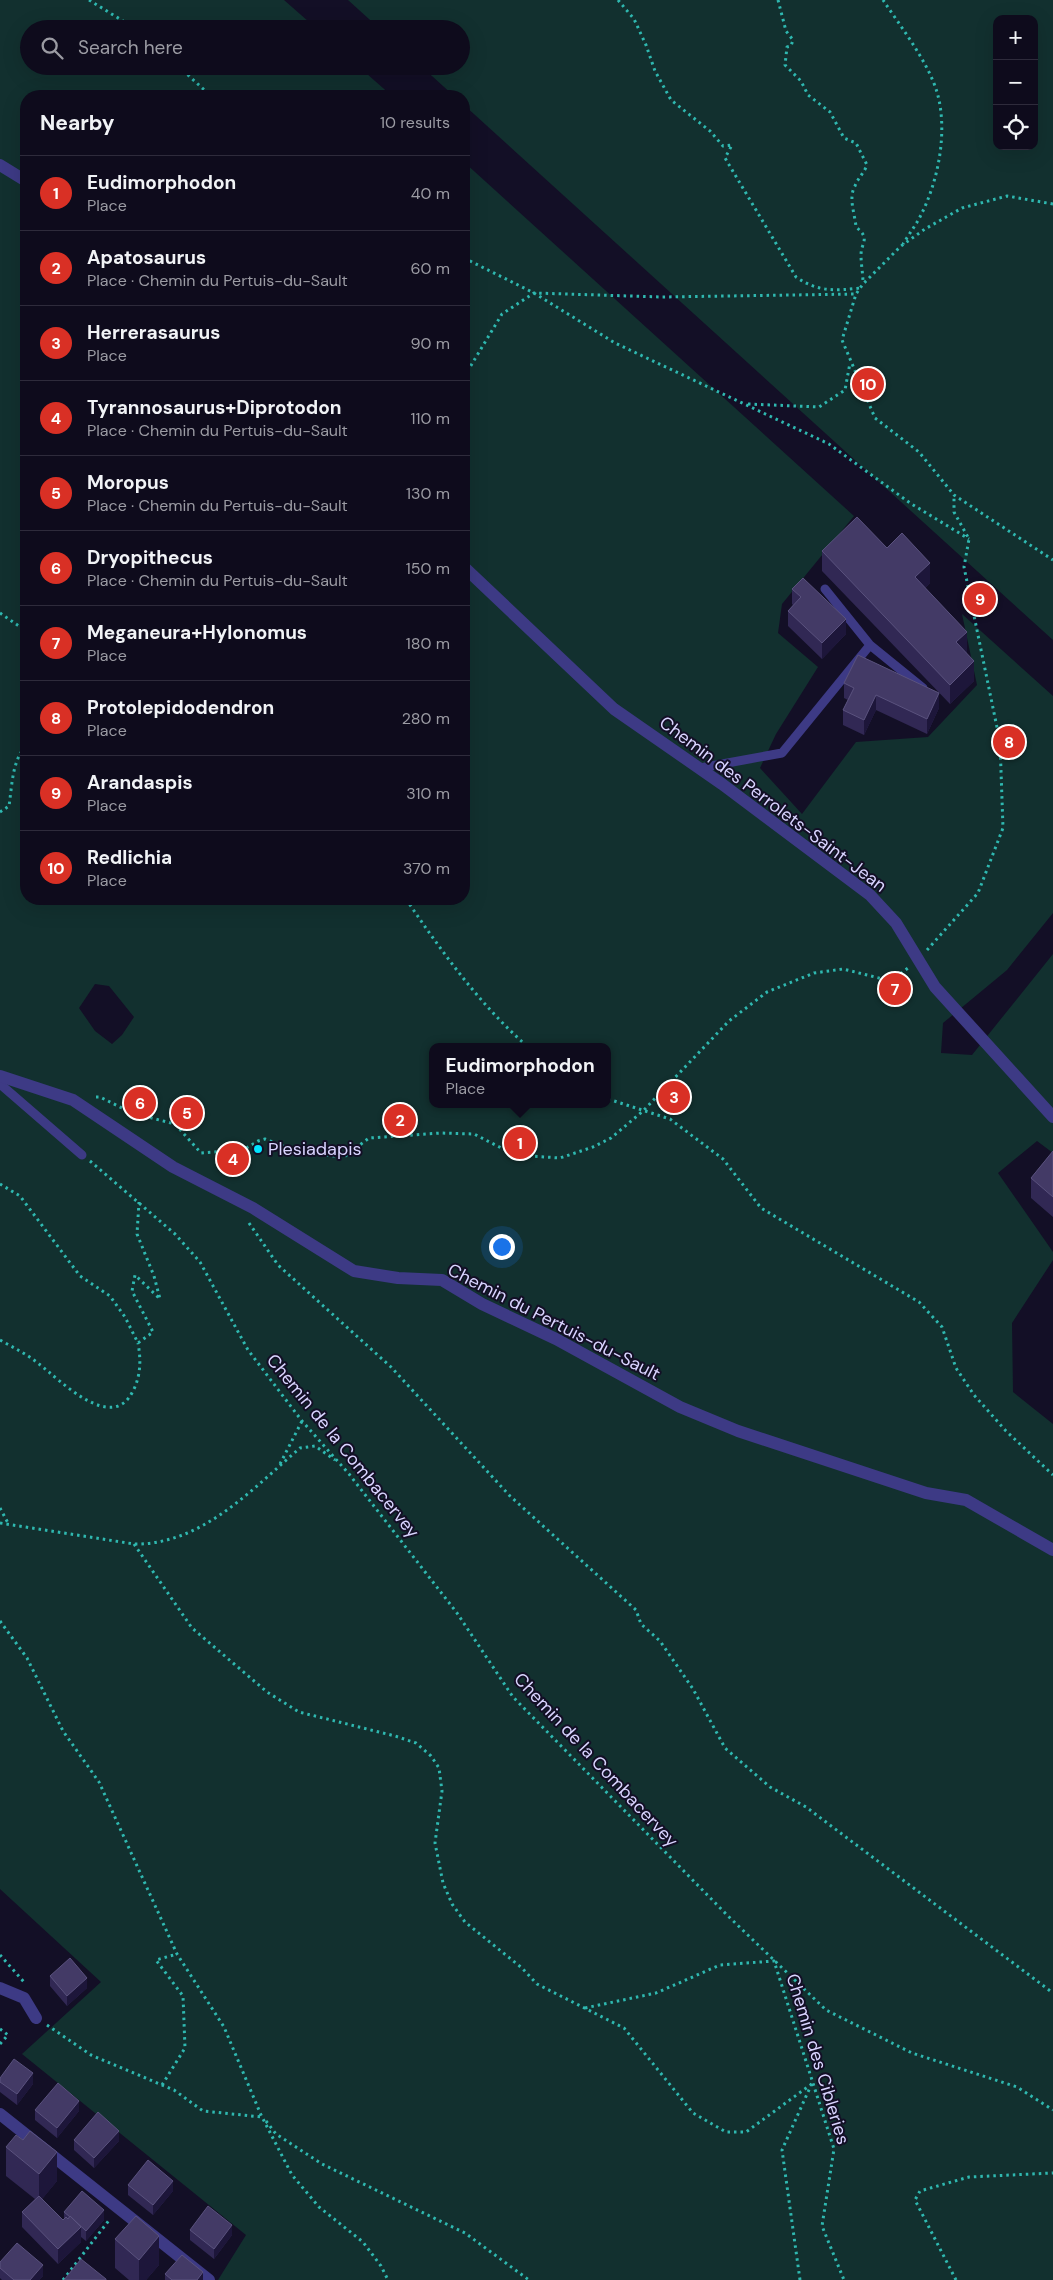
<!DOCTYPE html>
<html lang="en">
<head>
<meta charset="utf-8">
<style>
	:root { --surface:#0e0b1c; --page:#1c1929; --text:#f1f3f6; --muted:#9b9ba3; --line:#2e2b3b; --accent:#d93025 }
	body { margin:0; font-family:"DM Sans",sans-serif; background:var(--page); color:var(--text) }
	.controls { position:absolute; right:15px; top:15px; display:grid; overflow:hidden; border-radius:10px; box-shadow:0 5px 20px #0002 }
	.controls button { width:45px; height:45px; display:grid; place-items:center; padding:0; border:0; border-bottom:1px solid var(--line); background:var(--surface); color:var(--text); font:25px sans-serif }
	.you { position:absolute; left:501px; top:1246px; width:18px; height:18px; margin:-12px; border:4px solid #fff; border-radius:50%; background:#1a73e8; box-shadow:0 0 0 8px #1a73e833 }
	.badge { display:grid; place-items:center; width:32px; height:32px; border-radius:50%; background:var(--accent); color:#fff; font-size:16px; font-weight:700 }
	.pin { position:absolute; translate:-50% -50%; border:2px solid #fff; box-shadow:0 1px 5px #0006 }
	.popup { position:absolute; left:429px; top:1043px; width:182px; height:65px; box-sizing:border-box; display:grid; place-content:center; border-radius:10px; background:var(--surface); filter:drop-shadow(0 1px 4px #0005); font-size:16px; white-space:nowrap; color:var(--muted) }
	.popup b { font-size:19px; color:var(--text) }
	.popup::after { content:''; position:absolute; left:50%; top:100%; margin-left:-10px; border:10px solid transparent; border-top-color:var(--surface) }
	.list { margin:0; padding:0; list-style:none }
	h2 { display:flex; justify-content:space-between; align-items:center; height:65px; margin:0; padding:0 20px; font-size:21px }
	h2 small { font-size:16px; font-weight:400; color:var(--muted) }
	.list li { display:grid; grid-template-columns:32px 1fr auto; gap:15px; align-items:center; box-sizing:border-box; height:75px; padding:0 20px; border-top:1px solid var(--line) }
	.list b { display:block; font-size:19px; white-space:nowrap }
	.list p { margin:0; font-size:16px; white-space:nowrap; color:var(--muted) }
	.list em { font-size:16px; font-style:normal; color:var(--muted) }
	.icon { flex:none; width:28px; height:28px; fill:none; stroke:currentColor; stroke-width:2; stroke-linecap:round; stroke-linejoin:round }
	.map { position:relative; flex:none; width:1053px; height:2280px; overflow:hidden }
	.search { position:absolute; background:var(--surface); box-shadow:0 5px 20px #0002; left:20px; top:20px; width:450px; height:55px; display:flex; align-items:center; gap:12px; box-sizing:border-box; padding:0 18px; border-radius:28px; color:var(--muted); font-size:19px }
	.panel { position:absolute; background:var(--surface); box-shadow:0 5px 20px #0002; left:20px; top:90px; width:450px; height:815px; border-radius:20px }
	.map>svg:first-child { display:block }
	.green { fill:#12302f; fill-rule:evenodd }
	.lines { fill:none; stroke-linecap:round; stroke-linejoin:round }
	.path { stroke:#2fb8b0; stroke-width:3; stroke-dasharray:2.5 4; stroke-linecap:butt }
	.service { stroke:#3d3a85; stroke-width:9 }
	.minor { stroke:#3d3a85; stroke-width:12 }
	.wall { fill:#312854 }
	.shaded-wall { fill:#1d163a }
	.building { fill:#433a66; stroke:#5a527e }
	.poi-dot { fill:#00e5ff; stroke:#130f26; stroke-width:2 }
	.labels { text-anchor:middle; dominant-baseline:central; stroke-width:4; stroke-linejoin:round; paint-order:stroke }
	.street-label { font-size:18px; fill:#d9d4ff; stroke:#130f26 }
	.poi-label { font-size:18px; fill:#d9d4ff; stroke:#130f26; text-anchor:start }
</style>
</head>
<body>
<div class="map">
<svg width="1053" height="2280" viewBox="0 0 1053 2280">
	<rect width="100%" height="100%" fill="#130f26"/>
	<!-- green -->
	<path class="green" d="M0 0H284L317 29H29V66H358L392 96H26V899H464V162L854 516 782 604 778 633 818 667 776 734 760 768 802 814 856 742 928 737 977 685 962 614 1053 696V913L1007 970 943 1023 941 1053 972 1055 1053 954V1153L1037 1141 998 1173 1053 1252V1260L1012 1323 1013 1392 1053 1424V2280H218L246 2235 22 2054 101 1982 0 1889ZM95 984 109 986 134 1017 122 1035 112 1044 95 1031 79 1008ZM432 1047H608V1104H432Z
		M348 0H1053V640L464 105V96H454L421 66H461V29H380ZM997 19H1034V146H997Z"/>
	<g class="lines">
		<!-- path -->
		<path class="path" d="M89 0 136 29
			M618 0 634 19 646 45 655 71 671 100 710 131 723 146 732 145 725 158 796 277C818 292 835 291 860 288
			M778 0 786 31 793 40 791 46 787 47 785 65 801 81 808 95 830 112 844 138 856 143 867 165C864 173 858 178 855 186 848 198 855 214 856 227 871 239 861 242 861 255 861 264 863 274 863 283
			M883 0C901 27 928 62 937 92 948 130 939 179 921 215 916 225 909 234 903 244
			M178 66 211 96
			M1053 204 1007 196 962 208 925 229 901 246 863 284 856 294 842 340 875 418 919 452 954 495 1053 560
			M464 258 534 293 615 343 829 444 910 503 969 539
			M464 377 502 314 534 293 662 297 856 294
			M748 404 819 407 845 390 850 363
			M0 613 26 631
			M0 812 9 806C12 787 12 760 26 746
			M406 899C442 952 479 1004 528 1047
			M927 950 978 893 1003 828 1000 742 964 567 969 539 954 512V495
			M96 1097H100L132 1113 175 1124 201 1153 243 1150 258 1141 265 1139 298 1152 344 1157 369 1138 441 1133 474 1134 515 1155 560 1158 593 1147 611 1138 643 1111 729 1021 767 992 814 973 843 969 891 981 908 968
			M608 1099 670 1119 723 1159 761 1208 919 1302 942 1327 956 1368 974 1395 1006 1431 1053 1475
			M90 1161 175 1234 200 1262 248 1350 302 1421 349 1474 457 1613 513 1697 728 1916 826 2010 912 2053 1017 2087 1053 2110
			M0 1184 20 1196 80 1276 110 1296 125 1317 138 1343 153 1332 132 1291 135 1275 160 1299 154 1276 137 1234 139 1202
			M249 1223 278 1265 391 1367 510 1496 636 1610 641 1624 660 1641 693 1689 725 1748 770 1787 806 1807 1053 1993
			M0 1340C14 1348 27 1354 39 1364 60 1380 112 1434 133 1391 141 1375 141 1360 138 1343
			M280 1464 302 1421
			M0 1508 8 1523
			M0 1523 134 1544C202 1545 252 1489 300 1448L315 1446 335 1460
			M134 1544 192 1628 267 1692 299 1712 395 1736 416 1743 431 1756 439 1768 442 1791 435 1843 443 1883 452 1904 465 1922 522 1968 537 1984 624 2028 693 2113 726 2132H746L813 2083
			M0 1621 27 1658 63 1731 99 1782 177 1954 224 2027 261 2115 292 2175 319 2207 363 2242 381 2266 388 2280
			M0 1955 24 1982
			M585 2008 656 1993 720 1965 774 1961 834 2149 822 2226 844 2280
			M47 2025 91 2055 174 2090 203 2111 262 2117
			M0 2029 8 2035 0 2044
			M162 2085 185 2048 183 1996 156 1960 177 1954
			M266 2121 276 2134 322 2164 465 2233 529 2280
			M63 2280 110 2219
			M800 2280 782 2150 812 2083
			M956 2280 915 2200 920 2191 969 2177 1053 2173"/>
		<!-- service -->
		<path class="service" d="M825 589 870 645 923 688
			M700 768 782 753 870 645
			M0 1084 82 1155"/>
		<!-- minor -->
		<path class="minor" d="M0 165 26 181
			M464 567 614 709 722 784 870 895 896 923 935 987 1053 1117
			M0 1076 73 1100 173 1167 253 1208 354 1271 398 1278 442 1280 482 1304 556 1339 680 1407 738 1431 926 1493 966 1500 1053 1550
			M0 1988 24 1998 36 2018
			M0 2114 209 2280"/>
	</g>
	<!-- wall -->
	<path class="wall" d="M887 548 930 583 925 588 967 652 966 653 974 681 950 704 822 571V551Z
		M792 589 846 634 822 659 788 626V611L793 605 792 604Z
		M844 683 939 708 927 734 876 710 864 735 843 725V710L848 700 844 698Z
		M1053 1151V1217L1031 1198V1178Z
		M50 1976 87 1988 67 2006 50 1986Z
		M0 2078 33 2084 17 2105 0 2092Z
		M35 2110 79 2111 57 2138 35 2120Z
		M74 2140 119 2141 94 2168 74 2150Z
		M6 2147 57 2181 42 2199 63 2220 64 2219V2212L104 2220 86 2241 81 2237V2242L58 2264 22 2227V2212L35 2199 6 2176Z
		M128 2185 173 2191 153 2215 128 2195Z
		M190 2230 232 2235 214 2259 190 2240Z
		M115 2239 159 2265 146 2280H129L115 2268Z
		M0 2262 43 2276 39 2280H2L0 2278Z
		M165 2274 203 2280H165Z"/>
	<!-- shaded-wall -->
	<path class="shaded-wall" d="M930 563V583L915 597V577Z
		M846 619V634L822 659V643Z
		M967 632V652L956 662V642Z
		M974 661V681L950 704V685Z
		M939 693V708L927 734V719Z
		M876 695V710L864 735V720Z
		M87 1978V1988L67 2006V1996Z
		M33 2073V2084L17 2105V2094Z
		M79 2101V2111L57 2138V2128Z
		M119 2131V2141L94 2168V2158Z
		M57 2152V2181L39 2203V2174Z
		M173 2181V2191L153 2215V2205Z
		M104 2210V2220L86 2241V2231Z
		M232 2225V2235L214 2259V2249Z
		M81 2227V2242L58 2264V2249Z
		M159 2236V2265L146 2280H139V2260Z
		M43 2265V2276L39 2280H30Z
		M203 2272V2280H197Z"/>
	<!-- building -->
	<path class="building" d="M857 517 887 548 902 533 930 563 915 577 967 632 956 642 974 661 950 685 822 551Z
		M803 578 846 619 822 643 788 611 801 597 792 589Z
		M858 655 939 693 927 719 876 695 864 720 843 710 854 688 844 683Z
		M1053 1151V1197L1031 1178Z
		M70 1958 87 1978 67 1996 50 1976Z
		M14 2059 33 2073 17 2094 0 2082V2078Z
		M58 2083 79 2101 57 2128 35 2110Z
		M98 2112 119 2131 94 2158 74 2140Z
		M30 2131 57 2152 39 2174 6 2147 16 2135 23 2140Z
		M148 2160 173 2181 153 2205 128 2185Z
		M82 2191 104 2210 86 2231 70 2216V2217L64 2212Z
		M39 2196 63 2220 66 2217 68 2219 70 2216 81 2227 58 2249 22 2212Z
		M208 2206 232 2225 214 2249 190 2230Z
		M136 2216 159 2236 139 2260 115 2239Z
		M17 2243 43 2265 30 2280H14L0 2268V2262Z
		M182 2255 203 2272 197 2280H172L165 2274Z
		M81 2259 106 2279V2280H64Z"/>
	<!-- markers -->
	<circle class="poi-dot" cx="258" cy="1149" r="5"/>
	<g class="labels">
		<!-- street labels -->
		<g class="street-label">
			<text transform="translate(773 804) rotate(37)">Chemin des Perrolets-Saint-Jean</text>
			<text transform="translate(554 1322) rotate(27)">Chemin du Pertuis-du-Sault</text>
			<text transform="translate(343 1446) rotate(51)">Chemin de la Combacervey</text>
			<text transform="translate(596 1760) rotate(47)">Chemin de la Combacervey</text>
			<text transform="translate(818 2059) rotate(73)">Chemin des Cibleries</text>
		</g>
		<!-- poi labels -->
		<g class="poi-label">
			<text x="268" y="1149">Plesiadapis</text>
		</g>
	</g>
</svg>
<div class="controls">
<button>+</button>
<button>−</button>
<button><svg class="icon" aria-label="locate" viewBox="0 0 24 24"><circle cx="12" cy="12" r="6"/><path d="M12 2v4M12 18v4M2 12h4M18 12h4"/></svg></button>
</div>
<div class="you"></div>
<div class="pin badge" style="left:520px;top:1143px">1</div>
<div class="popup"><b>Eudimorphodon</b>Place</div>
<div class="pin badge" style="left:400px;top:1120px">2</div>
<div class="pin badge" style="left:674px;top:1097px">3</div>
<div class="pin badge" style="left:233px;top:1159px">4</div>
<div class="pin badge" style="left:187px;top:1113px">5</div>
<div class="pin badge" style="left:140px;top:1103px">6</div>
<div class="pin badge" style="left:895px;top:989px">7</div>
<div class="pin badge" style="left:1009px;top:742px">8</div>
<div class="pin badge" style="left:980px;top:599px">9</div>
<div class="pin badge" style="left:868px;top:384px">10</div>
<div class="search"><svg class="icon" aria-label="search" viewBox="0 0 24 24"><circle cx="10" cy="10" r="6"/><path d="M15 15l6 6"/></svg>Search here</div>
<section class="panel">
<h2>Nearby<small>10 results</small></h2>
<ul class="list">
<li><span class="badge">1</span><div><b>Eudimorphodon</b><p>Place</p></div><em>40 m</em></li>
<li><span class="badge">2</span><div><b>Apatosaurus</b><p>Place · Chemin du Pertuis-du-Sault</p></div><em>60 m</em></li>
<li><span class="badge">3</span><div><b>Herrerasaurus</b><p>Place</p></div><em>90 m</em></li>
<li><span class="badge">4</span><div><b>Tyrannosaurus+Diprotodon</b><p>Place · Chemin du Pertuis-du-Sault</p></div><em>110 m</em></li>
<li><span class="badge">5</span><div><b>Moropus</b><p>Place · Chemin du Pertuis-du-Sault</p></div><em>130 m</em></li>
<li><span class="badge">6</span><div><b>Dryopithecus</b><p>Place · Chemin du Pertuis-du-Sault</p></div><em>150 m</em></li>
<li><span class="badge">7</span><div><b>Meganeura+Hylonomus</b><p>Place</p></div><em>180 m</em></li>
<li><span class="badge">8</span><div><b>Protolepidodendron</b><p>Place</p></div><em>280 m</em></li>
<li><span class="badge">9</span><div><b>Arandaspis</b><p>Place</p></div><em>310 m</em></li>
<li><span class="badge">10</span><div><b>Redlichia</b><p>Place</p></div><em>370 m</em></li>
</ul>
</section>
</div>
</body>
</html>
